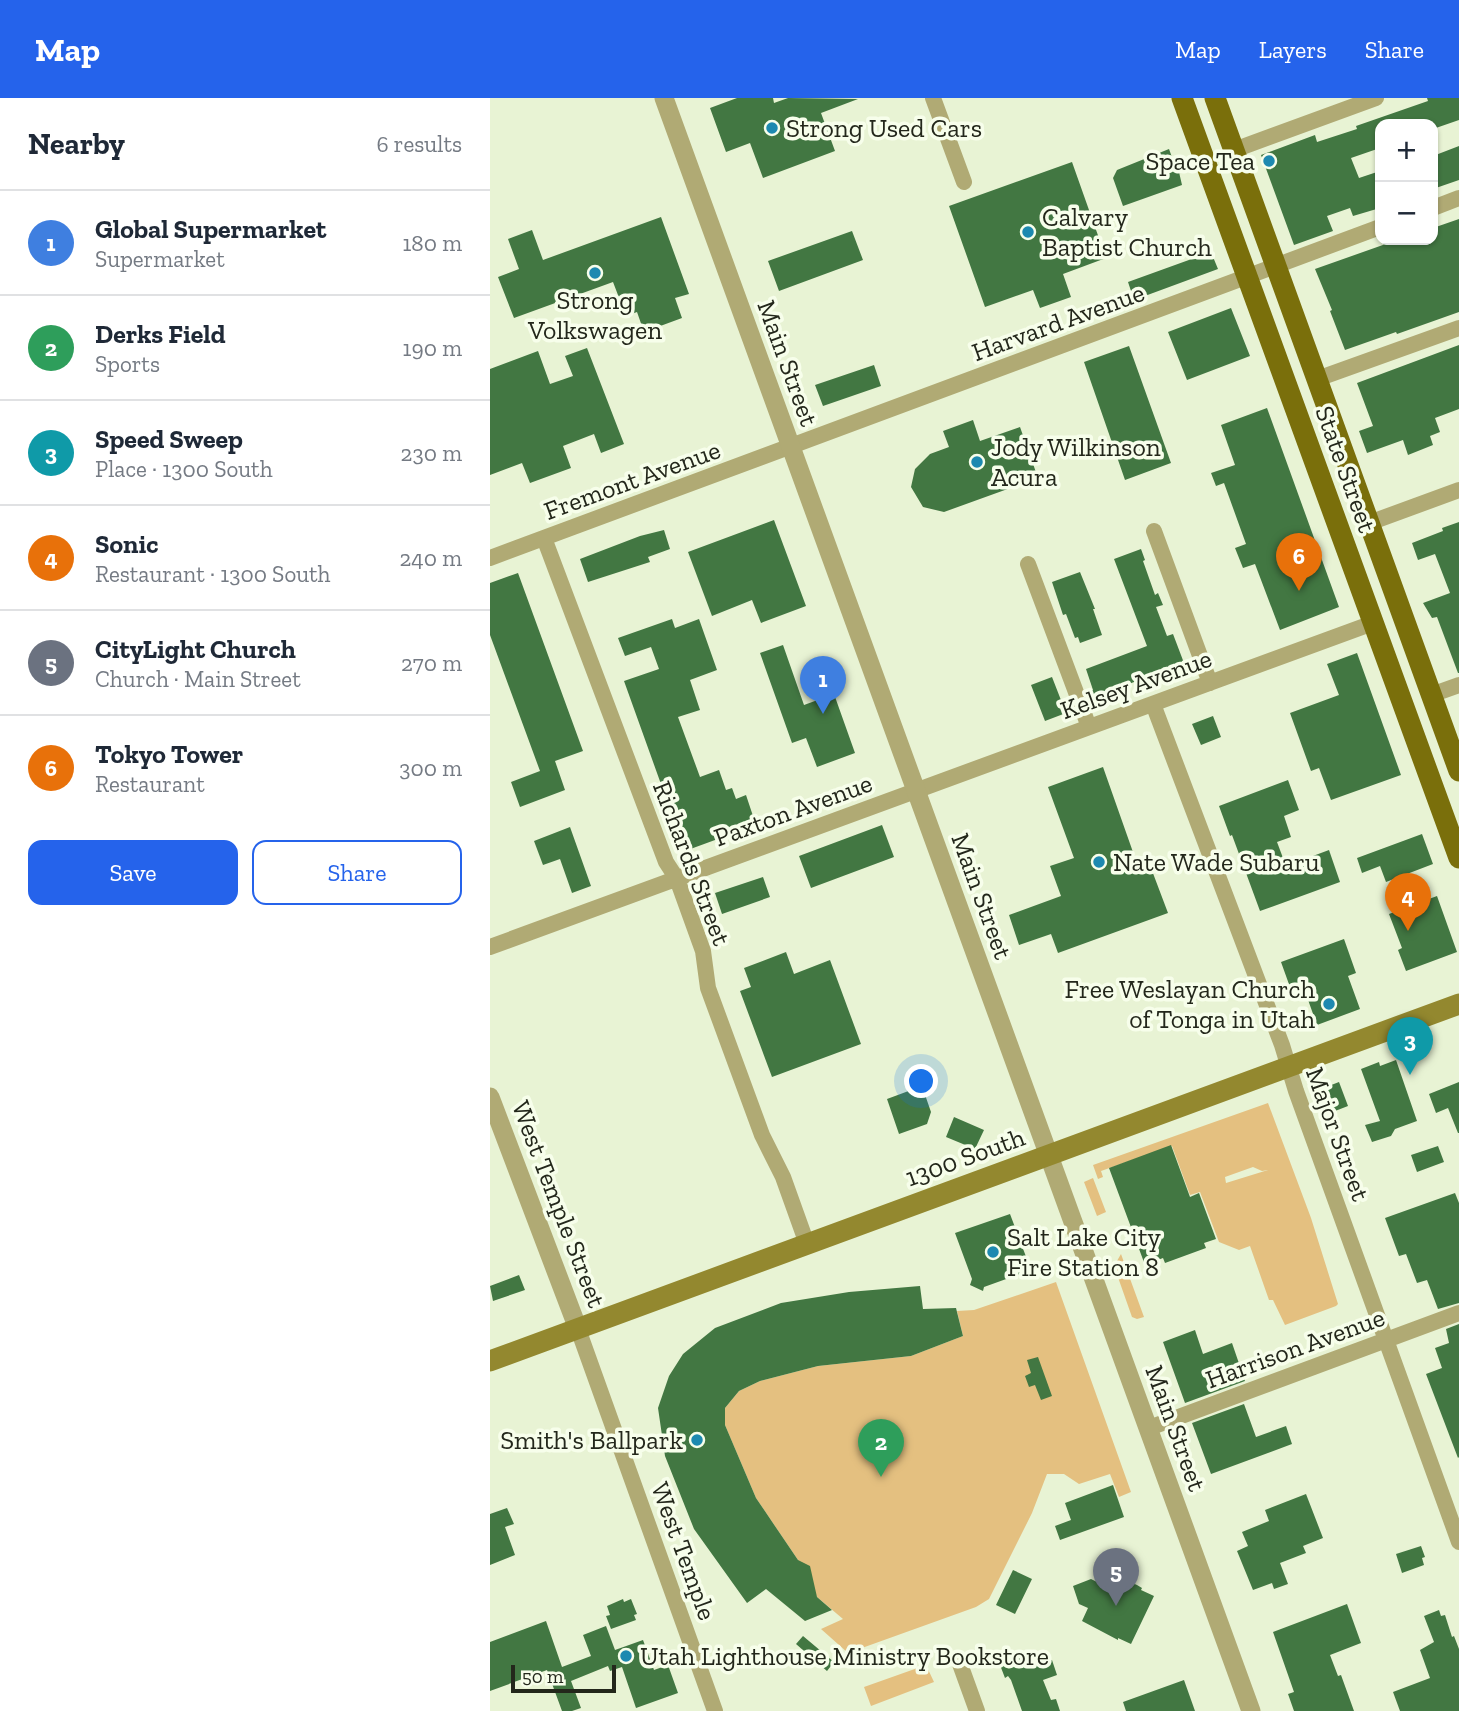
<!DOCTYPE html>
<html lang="en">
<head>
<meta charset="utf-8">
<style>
	:root { --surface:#fff; --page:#f6f6f7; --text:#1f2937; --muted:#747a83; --line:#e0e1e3; --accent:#2563eb }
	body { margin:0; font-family:"Zilla Slab",serif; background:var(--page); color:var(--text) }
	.controls { position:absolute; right:21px; top:21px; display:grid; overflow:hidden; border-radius:14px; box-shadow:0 2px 5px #0004 }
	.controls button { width:63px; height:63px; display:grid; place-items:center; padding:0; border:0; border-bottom:2px solid var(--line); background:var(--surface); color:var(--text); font:35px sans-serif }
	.scale { position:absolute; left:21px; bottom:18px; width:105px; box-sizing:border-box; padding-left:7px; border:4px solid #23271b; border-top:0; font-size:19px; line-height:24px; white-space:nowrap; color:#23271b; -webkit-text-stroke:5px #f7feeb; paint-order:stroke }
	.you { position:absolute; left:432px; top:984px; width:24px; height:24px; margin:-18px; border:5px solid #fff; border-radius:50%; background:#1a73e8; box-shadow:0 0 0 10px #1a73e833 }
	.badge { display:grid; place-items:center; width:46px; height:46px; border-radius:50%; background:var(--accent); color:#fff; font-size:23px; font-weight:700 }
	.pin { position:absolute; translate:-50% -58px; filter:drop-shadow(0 2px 4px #0008) }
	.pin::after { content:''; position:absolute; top:37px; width:24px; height:21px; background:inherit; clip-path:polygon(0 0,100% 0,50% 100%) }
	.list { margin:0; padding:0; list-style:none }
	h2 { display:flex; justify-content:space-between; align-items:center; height:91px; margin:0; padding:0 28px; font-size:30px }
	h2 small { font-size:23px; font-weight:400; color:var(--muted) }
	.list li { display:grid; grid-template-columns:46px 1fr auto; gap:21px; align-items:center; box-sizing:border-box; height:105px; padding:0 28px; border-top:2px solid var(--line) }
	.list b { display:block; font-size:26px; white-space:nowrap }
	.list p { margin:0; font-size:23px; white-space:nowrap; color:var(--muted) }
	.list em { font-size:23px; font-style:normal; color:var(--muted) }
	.actions { display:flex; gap:14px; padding:21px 28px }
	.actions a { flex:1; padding:16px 0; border:2px solid var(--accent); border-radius:14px; text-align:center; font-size:24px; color:var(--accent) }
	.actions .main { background:var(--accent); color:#fff }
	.map { position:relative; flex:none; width:969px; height:1613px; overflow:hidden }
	header { display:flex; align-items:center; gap:42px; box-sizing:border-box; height:98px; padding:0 35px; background:var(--accent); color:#fff }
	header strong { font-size:33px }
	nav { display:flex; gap:38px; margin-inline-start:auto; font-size:24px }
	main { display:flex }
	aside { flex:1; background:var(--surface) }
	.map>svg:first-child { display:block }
	.green { fill:#e4c080; fill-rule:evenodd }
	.building { fill:#427742 }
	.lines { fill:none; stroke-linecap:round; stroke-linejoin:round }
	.minor { stroke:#b0aa74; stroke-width:16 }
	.tertiary { stroke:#b0aa74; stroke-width:19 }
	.secondary { stroke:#93882f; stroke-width:21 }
	.primary { stroke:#7a6f0b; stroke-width:21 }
	.poi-dot { fill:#1d89b0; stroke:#f7feeb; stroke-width:2.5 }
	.labels { text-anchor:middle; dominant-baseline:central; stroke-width:7; stroke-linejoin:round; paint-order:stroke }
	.poi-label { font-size:26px; fill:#23271b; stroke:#f7feeb; text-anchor:start }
	.street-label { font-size:26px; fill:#23271b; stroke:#f7feeb }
</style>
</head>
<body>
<header>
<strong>Map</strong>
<nav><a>Map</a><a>Layers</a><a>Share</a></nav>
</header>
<main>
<aside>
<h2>Nearby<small>6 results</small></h2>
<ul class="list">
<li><span class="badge" style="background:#3f7fe0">1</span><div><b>Global Supermarket</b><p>Supermarket</p></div><em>180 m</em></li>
<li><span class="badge" style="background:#2e9e5b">2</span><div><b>Derks Field</b><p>Sports</p></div><em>190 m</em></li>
<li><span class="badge" style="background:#0f9aa8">3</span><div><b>Speed Sweep</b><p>Place · 1300 South</p></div><em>230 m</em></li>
<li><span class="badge" style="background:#e8710a">4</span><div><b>Sonic</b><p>Restaurant · 1300 South</p></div><em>240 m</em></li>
<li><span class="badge" style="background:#6b7280">5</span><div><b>CityLight Church</b><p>Church · Main Street</p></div><em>270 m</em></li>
<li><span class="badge" style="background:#e8710a">6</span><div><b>Tokyo Tower</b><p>Restaurant</p></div><em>300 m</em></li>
</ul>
<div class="actions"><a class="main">Save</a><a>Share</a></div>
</aside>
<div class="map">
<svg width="969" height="1613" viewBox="0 0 969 1613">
	<rect width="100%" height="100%" fill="#e8f3d4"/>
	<!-- green -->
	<path class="green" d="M778 1005 821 1120 848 1206 846 1208 795 1227 783 1202H779L760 1148 749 1152 729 1144 710 1094 700 1097 682 1048 611 1073 613 1079 608 1081 603 1067ZM763 1069 772 1073 778 1072 736 1085 735 1079Z
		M603 1080 616 1114 607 1118 594 1084Z
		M631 1156 654 1219 647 1221 642 1219 624 1168Z
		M566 1184 641 1394 629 1399 620 1376 589 1386 574 1376H557L542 1415 499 1501 486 1509 358 1555 331 1531 353 1521 327 1499 308 1462 266 1400 235 1327V1310L249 1293 270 1283 328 1268 421 1258 473 1238 467 1213 484 1212Z
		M436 1567 444 1584 381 1608 374 1589Z"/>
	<!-- building -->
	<path class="building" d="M247 0H283L284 5 298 0 368 1 331 15 345 53 273 80 260 45 236 54 220 10Z
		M937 0H969V22L943 31V26H890V50L861 60 869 80 890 73V110L863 118 860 110 837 118 843 133 804 147 771 57 825 37 827 44 867 31 866 28 938 3Z
		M969 48V82L943 91V58Z
		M679 51 683 62 686 61 692 87 633 108 623 80 627 72Z
		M582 64 616 160 573 176 581 199 550 210 543 192 495 209 459 108Z
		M171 119 199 196 185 200 192 220 154 234 147 214 136 218 123 184 24 220 8 179 29 171 18 141 42 132 53 162Z
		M969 121V214L907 236 906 234 855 252 840 213 842 212 825 171 907 142H943V130Z
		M362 133 373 162 289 193 278 163Z
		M721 154 728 171 644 202 638 184Z
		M741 210 760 258 697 282 678 234Z
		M969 247V311L945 320 950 334 940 338 943 347 918 357 913 342 877 355 869 333 883 328 867 285Z
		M639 248 681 365 635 382 594 264Z
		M97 250 134 346 111 355 104 336 73 348 81 370 40 385 32 365 0 377V271L48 253 60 286 83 278 75 258Z
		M384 267 391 288 333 308 325 287Z
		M777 310 849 509 790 532 765 466 753 470 745 450 756 446 734 385 726 388 721 375 745 367 731 327Z
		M483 322 490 343 530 329 548 380 454 414 433 409 421 389 425 371 440 356 459 349 453 333Z
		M284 422 316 508 271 525 262 502 222 518 198 454Z
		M969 424V575H968L947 519 942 520 933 505 960 495 945 456 928 462 922 445 953 433 952 430Z
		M174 432 180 451 158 459 160 464 98 484 90 461 150 438Z
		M651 451 655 462 653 463 665 497 668 495 673 507 666 509 677 538 683 536 694 565 623 592 625 597 604 604 600 593 603 592 596 571 657 548 624 461Z
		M590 474 605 511H603L612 537 590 545 588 539 585 540 576 516 573 517 562 484Z
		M28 475 93 653 65 663 75 692 30 709 21 684 50 673 0 537V485Z
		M182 521 185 530 209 521 227 572 200 582 210 612 188 619 210 679 229 672 236 692 242 690 246 701 256 697 266 727 195 753 134 583 169 571 161 549 135 558 128 540Z
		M293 547 314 607 344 596 365 655 327 669 316 640 302 645 270 555Z
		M867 555 911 677 841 702 829 670 821 673 800 615 849 597 837 566Z
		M562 579 576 615 555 623 541 587Z
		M723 618 731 639 711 647 702 626Z
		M613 669 650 774 661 770 678 815 568 855 561 836 529 847 519 817 571 798 560 768 584 760 558 689Z
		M798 682 809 712 794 718 801 739 787 744 796 768 839 752 850 784 770 813 742 737 740 738 729 708Z
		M392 727 404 759 321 790 309 758Z
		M80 729 101 788 82 795 70 761 53 767 44 743Z
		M932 736 943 766 896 784 890 768 872 775 867 760Z
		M273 779 280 799 232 816 225 795Z
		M947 798 967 854 916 873 908 852 912 850 899 816Z
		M854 841 866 875 858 878 870 911 827 927 817 899 805 903 791 864Z
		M296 854 304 876 340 862 371 946 282 979 250 893 261 889 254 870Z
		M906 962 927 1023 905 1031 901 1038 882 1044 875 1027 890 1023 871 971 889 964 890 968Z
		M849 984 858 1008 840 1015 831 991Z
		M969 984V1035H968L958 1010 946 1015 939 996Z
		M432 988 441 1014 437 1026 409 1036 397 1001Z
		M464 1019 494 1032 485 1051 456 1039Z
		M681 1047 700 1099 709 1095 726 1141 714 1145 716 1150 675 1165 673 1160 655 1167 619 1070Z
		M948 1048 954 1064 927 1074 921 1057Z
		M965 1095 969 1105V1205L948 1211 937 1182 927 1185 916 1156 909 1158 895 1120Z
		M520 1116 541 1172 494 1189 493 1193 480 1187 482 1181 465 1135Z
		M29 1177 35 1192 3 1203 0 1188Z
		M430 1188 433 1211 466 1210 473 1238 421 1258 328 1268 270 1283 249 1293 235 1310V1327L266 1400 308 1462 320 1468 327 1499 342 1512 315 1523 276 1491 257 1505 204 1431 175 1358 168 1310 179 1278 193 1256 225 1230 291 1205 359 1194Z
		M969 1226V1359L968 1360 936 1276 952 1270 945 1250 959 1245 956 1231Z
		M705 1232 713 1256 742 1245 755 1283 695 1305 673 1244Z
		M548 1259 562 1298 551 1302 545 1287 539 1289 535 1278 541 1275 537 1262Z
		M754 1306 766 1339 796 1328 802 1346 721 1376 702 1325Z
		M623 1387 634 1419 570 1442 565 1428 581 1422 575 1405Z
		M816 1396 833 1440 813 1448 816 1455 790 1465 798 1486 784 1491 782 1485 763 1492 747 1453 758 1448 752 1434 779 1423 775 1412Z
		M17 1410 24 1426 15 1429 25 1457 0 1467V1416Z
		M931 1448 935 1459 932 1460 934 1467 912 1475 906 1456Z
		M523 1472 542 1481 525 1516 506 1507Z
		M615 1473 647 1487 652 1490 651 1492 664 1498 641 1546 628 1540V1542L592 1523 598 1510 589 1506 583 1488 601 1481 609 1485Z
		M133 1501 134 1504 141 1501 147 1516 144 1517 146 1522 121 1531 116 1518 120 1517 117 1508Z
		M857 1506 871 1545 840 1557 848 1578 851 1577 864 1613H804L798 1596 804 1594 783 1534Z
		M949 1512 951 1518 955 1517 962 1539 964 1538 969 1551V1613H910L903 1594 940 1580 930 1552 944 1544 934 1518Z
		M56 1523 72 1569 101 1558 93 1537 116 1528 125 1552 153 1542 164 1572 178 1567 188 1595 146 1610 132 1569 120 1573 118 1568 81 1583 91 1610 82 1613H72L57 1572 0 1593V1544Z
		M313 1538 344 1564 337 1573 306 1546Z
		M539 1554 540 1555 544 1554 549 1567 562 1562 567 1577 553 1582 561 1602 566 1601 570 1613H532L521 1582 518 1578 515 1580 510 1567 514 1566 513 1563Z
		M694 1582 705 1613H636L633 1604Z"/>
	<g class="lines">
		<!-- minor -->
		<path class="minor" d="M443 0 474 84
			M744 52 886 0
			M943 110 969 100
			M827 281 969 230
			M879 425 969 392
			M664 433 720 585
			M54 440 176 764 187 781 213 853 218 890 272 1037 293 1079 317 1146
			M0 460 890 129
			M538 466 599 629
			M941 597 969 587
			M663 606 792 947 806 993 969 1444
			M0 849 883 525
			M88 1231 225 1613
			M659 1330 969 1215
			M470 1566 487 1613"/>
		<!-- tertiary -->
		<path class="tertiary" d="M174 0 761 1613
			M0 999 88 1231"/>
		<!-- secondary -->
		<path class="secondary" d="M0 1263 969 906"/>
		<!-- primary -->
		<path class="primary" d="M692 0 969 760
			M725 0 969 673"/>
	</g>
	<!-- markers -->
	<g class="poi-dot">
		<circle cx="282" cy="30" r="7"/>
		<circle cx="779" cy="63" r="7"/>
		<circle cx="538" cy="134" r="7"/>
		<circle cx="105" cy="175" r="7"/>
		<circle cx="487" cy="364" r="7"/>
		<circle cx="609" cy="764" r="7"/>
		<circle cx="839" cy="906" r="7"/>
		<circle cx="503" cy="1154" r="7"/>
		<circle cx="207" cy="1342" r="7"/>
		<circle cx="136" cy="1558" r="7"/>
	</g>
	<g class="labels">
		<!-- poi labels -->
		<g class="poi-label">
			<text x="296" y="30">Strong Used Cars</text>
			<text x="765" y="63" text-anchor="end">Space Tea</text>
			<text x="552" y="119">Calvary<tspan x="552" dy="30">Baptist Church</tspan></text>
			<text x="105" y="202" text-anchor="middle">Strong<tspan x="105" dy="30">Volkswagen</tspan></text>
			<text x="501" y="349">Jody Wilkinson<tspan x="501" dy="30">Acura</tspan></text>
			<text x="623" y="764">Nate Wade Subaru</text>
			<text x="825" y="891" text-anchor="end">Free Weslayan Church<tspan x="825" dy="30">of Tonga in Utah</tspan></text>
			<text x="517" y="1139">Salt Lake City<tspan x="517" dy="30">Fire Station 8</tspan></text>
			<text x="193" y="1342" text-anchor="end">Smith's Ballpark</text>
			<text x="150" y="1558">Utah Lighthouse Ministry Bookstore</text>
		</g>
		<!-- street labels -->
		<g class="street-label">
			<text transform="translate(568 224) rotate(-20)">Harvard Avenue</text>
			<text transform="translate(298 265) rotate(70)">Main Street</text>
			<text transform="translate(856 371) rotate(70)">State Street</text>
			<text transform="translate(142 382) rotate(-20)">Fremont Avenue</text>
			<text transform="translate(646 586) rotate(-20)">Kelsey Avenue</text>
			<text transform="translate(303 712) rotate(-20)">Paxton Avenue</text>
			<text transform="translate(202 765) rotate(69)">Richards Street</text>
			<text transform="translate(492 798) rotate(70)">Main Street</text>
			<text transform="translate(848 1036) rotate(70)">Major Street</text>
			<text transform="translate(475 1059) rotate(-20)">1300 South</text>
			<text transform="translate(69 1106) rotate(69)">West Temple Street</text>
			<text transform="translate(805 1250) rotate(-20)">Harrison Avenue</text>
			<text transform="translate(686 1330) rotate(70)">Main Street</text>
			<text transform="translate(194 1453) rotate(70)">West Temple</text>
		</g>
	</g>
</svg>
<div class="controls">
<button>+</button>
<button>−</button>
</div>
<div class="scale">50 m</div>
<div class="you"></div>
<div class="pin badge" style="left:333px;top:616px;background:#3f7fe0">1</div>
<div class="pin badge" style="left:391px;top:1379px;background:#2e9e5b">2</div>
<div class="pin badge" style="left:920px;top:977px;background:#0f9aa8">3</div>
<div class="pin badge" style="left:918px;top:833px;background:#e8710a">4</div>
<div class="pin badge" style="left:626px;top:1508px;background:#6b7280">5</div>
<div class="pin badge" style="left:809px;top:493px;background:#e8710a">6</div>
</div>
</main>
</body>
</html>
